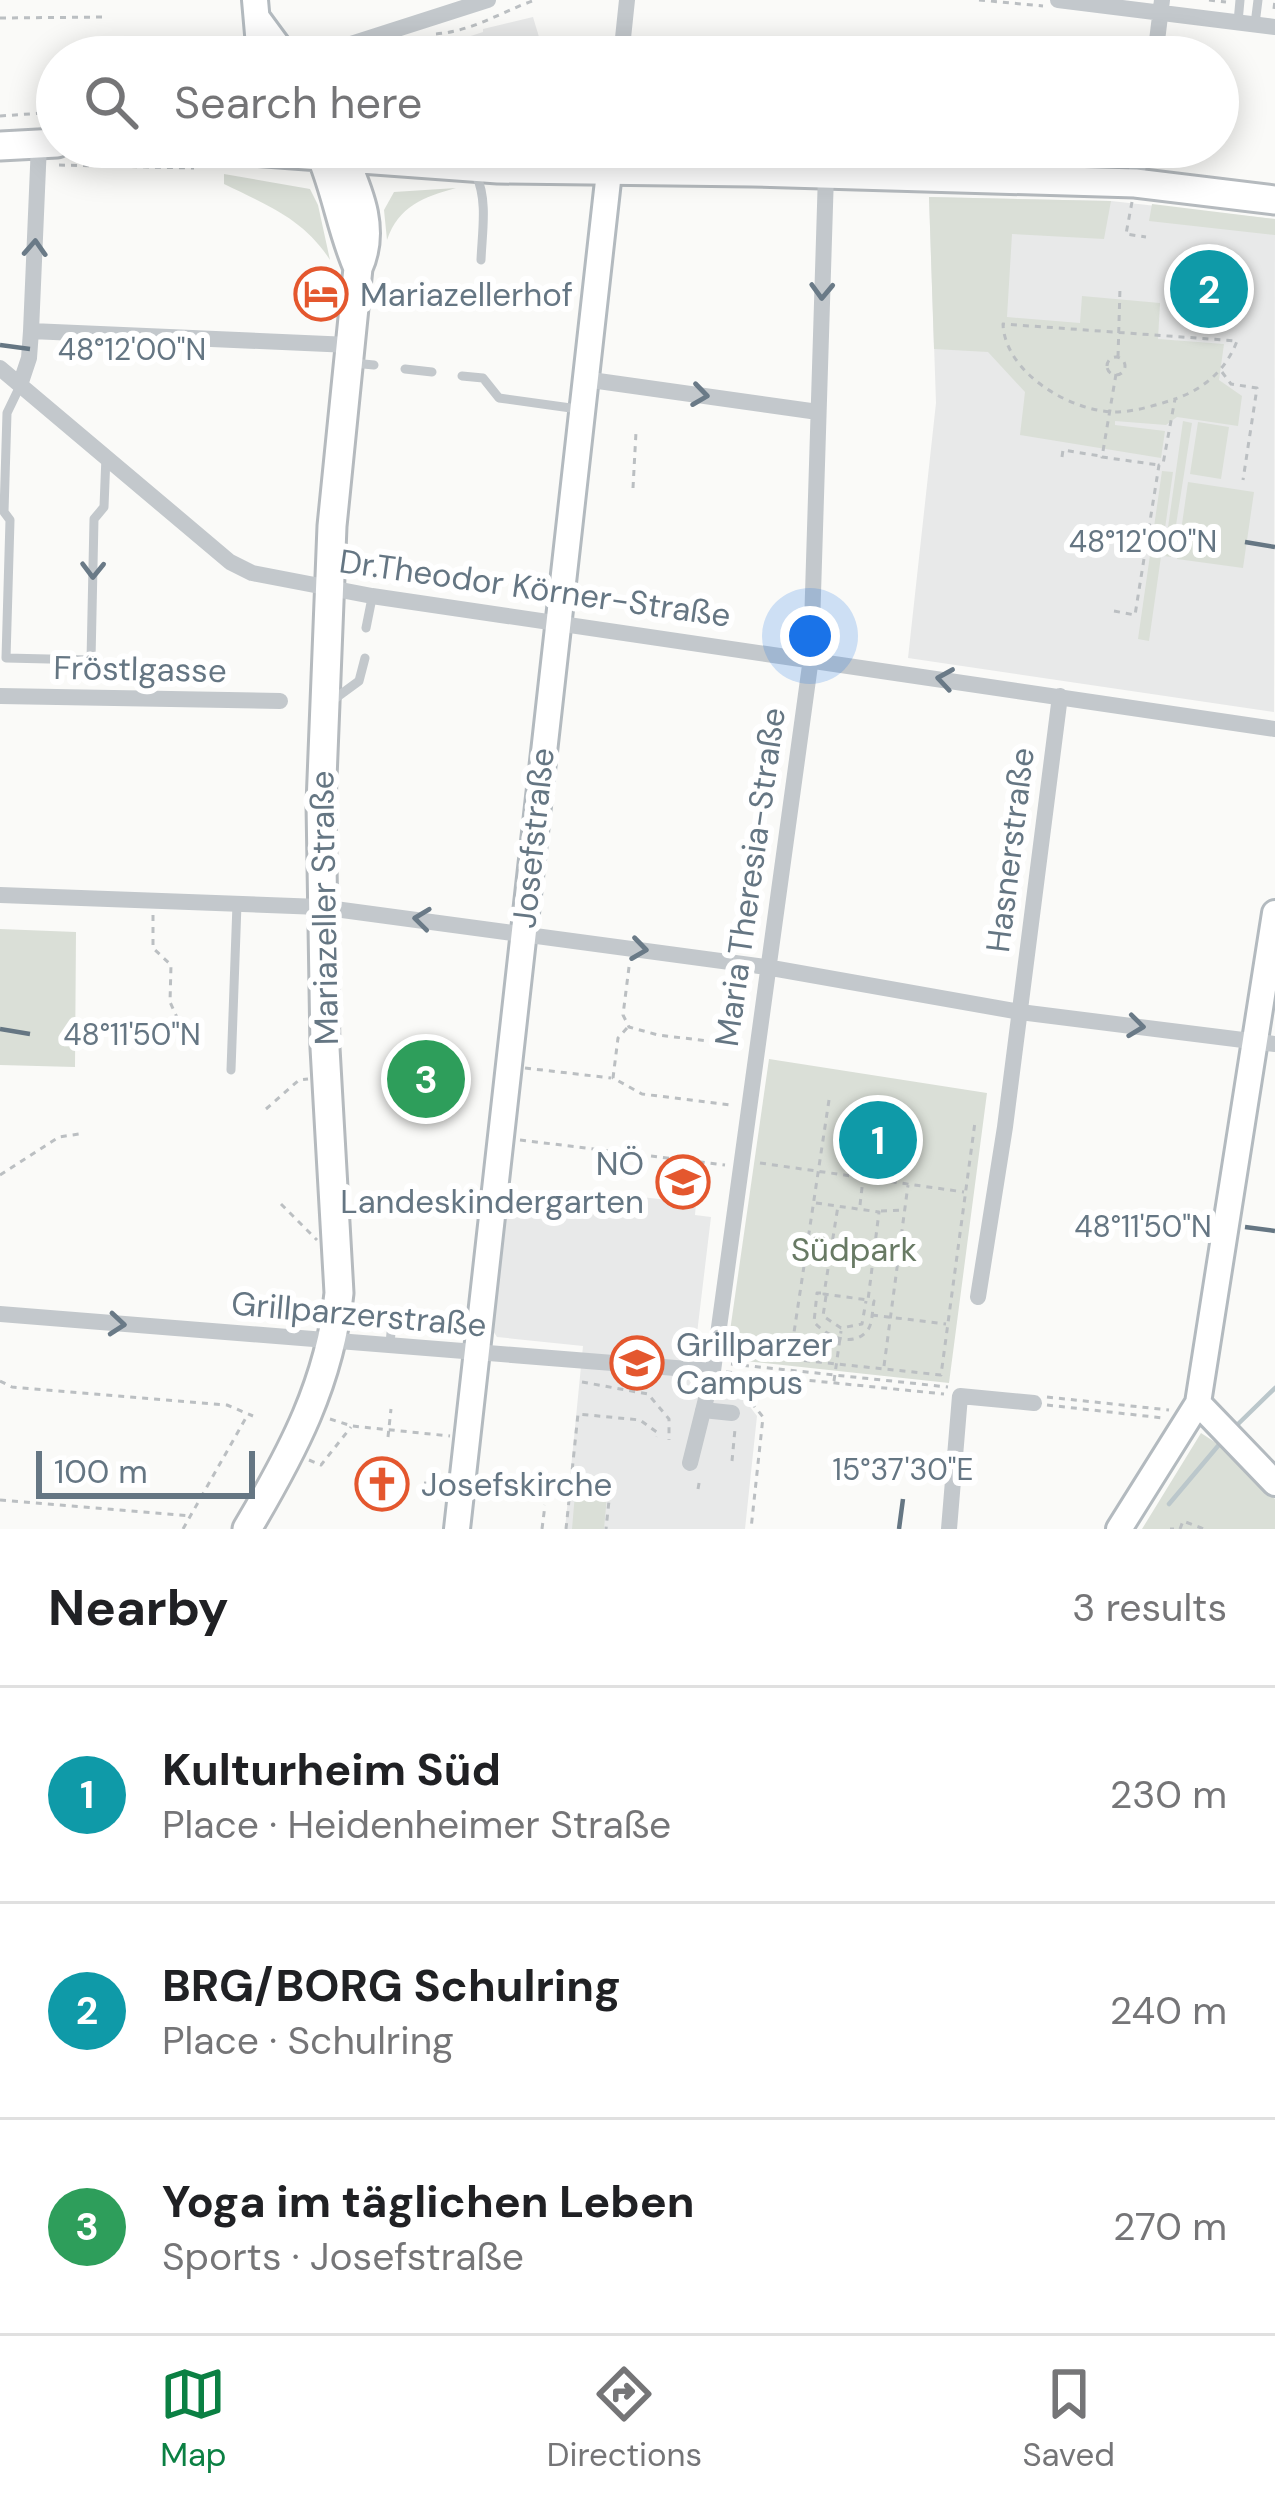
<!DOCTYPE html>
<html lang="en">
<head>
<meta charset="utf-8">
<style>
	:root { --surface:#fff; --page:#f2f2f2; --text:#202124; --muted:#757577; --line:#e0e0e0; --accent:#0b8043 }
	body { margin:0; font-family:"DM Sans",sans-serif; background:var(--page); color:var(--text) }
	.scale { position:absolute; left:36px; bottom:30px; width:219px; box-sizing:border-box; padding-left:12px; border:6px solid #657683; border-top:0; font-size:33px; line-height:42px; white-space:nowrap; color:#657683; -webkit-text-stroke:9px #fff; paint-order:stroke }
	.you { position:absolute; left:810px; top:636px; width:42px; height:42px; margin:-30px; border:9px solid #fff; border-radius:50%; background:#1a73e8; box-shadow:0 0 0 18px #1a73e833 }
	.badge { display:grid; place-items:center; width:78px; height:78px; border-radius:50%; background:var(--accent); color:#fff; font-size:39px; font-weight:700 }
	.pin { position:absolute; translate:-50% -50%; border:6px solid #fff; box-shadow:0 3px 12px #0006 }
	.list { margin:0; padding:0; list-style:none }
	h2 { display:flex; justify-content:space-between; align-items:center; height:156px; margin:0; padding:0 48px; font-size:51px }
	h2 small { font-size:39px; font-weight:400; color:var(--muted) }
	.list li { display:grid; grid-template-columns:78px 1fr auto; gap:36px; align-items:center; box-sizing:border-box; height:216px; padding:0 48px; border-top:3px solid var(--line) }
	.list b { display:block; font-size:45px; white-space:nowrap }
	.list p { margin:0; font-size:39px; white-space:nowrap; color:var(--muted) }
	.list em { font-size:39px; font-style:normal; color:var(--muted) }
	.icon { flex:none; width:66px; height:66px; fill:none; stroke:currentColor; stroke-width:2; stroke-linecap:round; stroke-linejoin:round }
	.map { position:relative; flex:none; width:1275px; height:1529px; overflow:hidden }
	.search { position:absolute; background:var(--surface); box-shadow:0 6px 30px #0003; left:36px; right:36px; top:36px; height:132px; display:flex; align-items:center; gap:30px; box-sizing:border-box; padding:0 42px; border-radius:66px; color:var(--muted); font-size:45px }
	.sheet { height:804px; background:var(--surface) }
	nav { display:flex; justify-content:space-around; align-items:center; box-sizing:border-box; height:168px; border-top:3px solid var(--line); background:var(--surface); font-size:33px; color:var(--muted) }
	nav a { display:grid; justify-items:center; gap:6px }
	nav .on { color:var(--accent) }
	.map>svg:first-child { display:block }
	.built { fill:#e8e9e9 }
	.green { fill:#dadfd7 }
	.lines { fill:none; stroke-linecap:round; stroke-linejoin:round }
	.stream { stroke:#bbc7cb; stroke-width:4.5 }
	.secondary-casing { stroke:#b3babf; stroke-width:30 }
	.primary-casing { stroke:#b5babe; stroke-width:33 }
	.path { stroke:#bbbfc2; stroke-width:3; stroke-dasharray:6 6; stroke-linecap:butt }
	.lane { stroke:#c3c8cc; stroke-width:9 }
	.street { stroke:#c3c8cc; stroke-width:16 }
	.secondary { stroke:#fff; stroke-width:24 }
	.primary { stroke:#fff; stroke-width:27 }
	.oneway { stroke:#6a7a87 }
	.ticks { fill:none; stroke:#657683; stroke-width:4.5 }
	.labels { text-anchor:middle; dominant-baseline:central; stroke-width:12; stroke-linejoin:round; paint-order:stroke }
	.poi-label { font-size:33px; fill:#657683; stroke:#fff; text-anchor:start }
	.street-label { font-size:33px; fill:#657683; stroke:#fff }
	.park-label { font-size:33px; fill:#687a64; stroke:#fff }
	.ticks-label { font-size:30px; text-anchor:middle; fill:#657683; stroke:#fff; stroke-width:12; stroke-linejoin:round; paint-order:stroke }
</style>
</head>
<body>
<div class="map">
<svg width="1275" height="1529" viewBox="0 0 1275 1529">
	<rect width="100%" height="100%" fill="#fafaf8"/>
	<!-- built -->
	<path class="built" d="M533 17 545 57H426L425 51 483 32V29Z
		M929 197 1111 201 1275 219 1274 712 908 658 936 403Z
		M508 1194 639 1208 641 1197 696 1203 695 1215 711 1217 692 1375 728 1378 757 1416 745 1529H565L583 1346 497 1337 493 1331Z"/>
	<!-- green -->
	<path class="green" d="M224 174 310 189 318 205 330 260C304 219 267 205 224 184Z
		M456 188C423 197 399 206 387 240L384 210 394 192Z
		M929 197 1111 201 1104 239 1012 234 1007 317 1080 323 1082 296 1160 303 1158 339 1224 344 1219 380 1242 396 1238 426 1177 417 1166 425 1115 421V425L1165 431 1161 458 1020 435 1025 392 988 352 934 349Z
		M1152 204 1275 219V235L1149 221Z
		M1183 421 1192 423 1171 557 1164 556Z
		M1198 422 1229 427 1221 479 1190 474Z
		M1162 471 1173 472 1149 641 1138 639Z
		M1188 482 1254 492 1243 568 1177 559Z
		M0 929 76 932 75 1067 0 1065Z
		M769 1059 987 1093 949 1383 726 1359Z
		M1201 1433 1233 1454 1275 1499V1529H1142Z
		M576 1482 608 1485 604 1529H572Z"/>
	<g class="lines">
		<!-- stream -->
		<path class="stream" d="M1235 1427 1275 1388
			M1169 1504 1223 1440"/>
		<!-- secondary casing -->
		<g class="secondary-casing">
			<path id="secondary" d="M255 0 260 57
				M258 19 286 57
				M1198 1403 1275 1483
				M457 1529 609 172
				M1119 1529 1198 1403 1275 913"/>
		</g>
		<!-- primary casing -->
		<g class="primary-casing">
			<path id="primary" d="M0 146 57 143
				M198 147 498 169 752 172 1135 183 1275 200
				M322 158C337 194 342 232 358 268
				M247 1529C292 1453 330 1382 339 1293L325 1048 321 804 332 526 358 268C375 231 360 195 345 160"/>
		</g>
		<!-- path -->
		<path class="path" d="M979 0 1043 6
			M1209 0 1226 2
			M1274 9 1275 0
			M0 18 107 17
			M436 34C473 31 501 12 535 0
			M0 116 57 112
			M59 165 194 168
			M1132 202 1126 234 1146 237
			M1118 357 1120 288
			M1107 366a9 9 0 1 1 18 0a9 9 0 1 1-18 0Z
			M1222 372 1231 384 1257 388 1243 480
			M1116 374 1102 457 1159 465
			M1062 457 1063 450 1100 456
			M633 488 636 432
			M1114 611 1135 615 1159 465 1163 464 1175 399C1204 389 1226 370 1237 341L1003 324C1005 374 1073 413 1118 412 1137 411 1157 405 1175 399
			M153 915V948L171 965 170 1002 180 1024 179 1038
			M629 967 623 1015 629 1027 658 1035 742 1045
			M627 1028 618 1038 613 1078 642 1094 731 1105
			M525 1068 611 1078
			M829 1100 790 1359 941 1375 975 1122
			M266 1109 299 1080 308 1079
			M520 1140 725 1165
			M760 1163 964 1192
			M0 1175 59 1137 79 1134
			M816 1203 879 1212 868 1300 824 1294 838 1206
			M281 1204 317 1240
			M860 1205 863 1179
			M881 1211 905 1210
			M821 1293H817L814 1322C825 1335 852 1349 867 1331 873 1324 872 1310 874 1301L870 1300
			M826 1296 823 1316 841 1328 862 1324 866 1301
			M872 1315 946 1324
			M364 1320 380 1322
			M731 1364 948 1387
			M884 1366 908 1185
			M726 1372 944 1394
			M729 1374 763 1417 751 1529
			M0 1381 12 1387 227 1405 253 1416
			M834 1381 841 1331
			M582 1382 648 1394 669 1419V1440
			M1047 1397 1169 1410
			M1047 1405 1163 1418
			M330 1419 352 1426 450 1436
			M388 1437 391 1409
			M309 1460 321 1465 351 1427
			M732 1461 735 1429
			M572 1478 611 1482 606 1529
			M424 1483 441 1484
			M698 1489 700 1478
			M0 1500 190 1516
			M183 1529 247 1416
			M542 1529 545 1505
			M566 1529 578 1414 640 1420 658 1433 657 1437
			M1170 1529H1174
			M1180 1529 1183 1521 1204 1529"/>
		<!-- lane -->
		<path class="lane" d="M1238 22 1240 0
			M1255 24 1258 0
			M476 175C488 200 482 233 481 260
			M353 363 374 365
			M405 369 432 372
			M462 376 483 378 499 398 578 409
			M20 386 7 413 4 512 10 520 6 658 91 660 94 519 104 507 106 456
			M366 628 372 598
			M333 700 359 681 365 658
			M231 1070 237 904
			M390 1343 392 1323"/>
		<!-- street -->
		<path class="street" d="M1058 0 1275 27
			M310 57 488 0
			M621 57 627 0
			M1155 57 1162 0
			M1135 183 1141 147
			M31 331 350 345
			M0 368 230 562 252 573 372 596 1275 729
			M584 379 818 412
			M20 385 29 358 31 331 39 144
			M0 696 280 701
			M0 895 320 907 766 967 1020 1012 1275 1044
			M978 1297 1005 1127 1060 696
			M0 1314 713 1371
			M703 1410 732 1413
			M690 1463 713 1371 811 658 826 174
			M949 1529 960 1396 1034 1403"/>
		<!-- secondary -->
		<use href="#secondary" class="secondary"/>
		<!-- primary -->
		<use href="#primary" class="primary"/>
	</g>
	<!-- one-way arrows -->
	<defs><path id="oneway-chevron" d="M-2-3.5L2.5 0L-2 3.5" fill="none" stroke-width="1.6" stroke-linecap="round" stroke-linejoin="round" transform="scale(3)"/></defs>
	<g class="oneway">
		<use href="#oneway-chevron" transform="translate(35 248) rotate(-87)"/>
		<use href="#oneway-chevron" transform="translate(822 291) rotate(92)"/>
		<use href="#oneway-chevron" transform="translate(700 395) rotate(8)"/>
		<use href="#oneway-chevron" transform="translate(93 570) rotate(91)"/>
		<use href="#oneway-chevron" transform="translate(945 679) rotate(-171)"/>
		<use href="#oneway-chevron" transform="translate(422 919) rotate(-173)"/>
		<use href="#oneway-chevron" transform="translate(639 949) rotate(8)"/>
		<use href="#oneway-chevron" transform="translate(1136 1026) rotate(7)"/>
		<use href="#oneway-chevron" transform="translate(117 1324) rotate(5)"/>
	</g>
	<!-- ticks -->
	<path class="ticks" d="M0 345 30 349M1245 542 1275 547M0 1029 30 1034M1245 1227 1275 1231M899 1529 903 1499"/>
	<!-- icons -->
	<defs>
		<g id="hotel-ring" transform="scale(2.7)"><circle r="9.5" fill="#fff" stroke="#e4572e" stroke-width="1.5"/><path d="M-6-4.5h1.5V1H6V5H4.5V3h-9V5H-6ZM-4 0a1.8 1.8 0 1 1 3.6 0ZM.5 0V-2.5h3Q6-2.5 6 0Z" fill="#e4572e"/></g>
		<g id="school-ring" transform="scale(2.7)"><circle r="9.5" fill="#fff" stroke="#e4572e" stroke-width="1.5"/><path d="M0-5L7-2L0 1L-7-2ZM-4 1L0 2.5L4 1V4Q0 6-4 4Z" fill="#e4572e"/></g>
		<g id="church-ring" transform="scale(2.7)"><circle r="9.5" fill="#fff" stroke="#e4572e" stroke-width="1.5"/><path d="M-1.2-6h2.4v3.5h3.3v2.4h-3.3V6h-2.4V-.1h-3.3v-2.4h3.3Z" fill="#e4572e"/></g>
	</defs>
	<g fill-rule="evenodd">
		<use href="#hotel-ring" x="321" y="294"/>
		<use href="#school-ring" x="683" y="1182"/>
		<use href="#school-ring" x="637" y="1363"/>
		<use href="#church-ring" x="382" y="1484"/>
	</g>
	<g class="labels">
		<!-- poi labels -->
		<g class="poi-label">
			<text x="360" y="294">Mariazellerhof</text>
			<text x="644" y="1163" text-anchor="end">NÖ<tspan x="644" dy="38">Landeskindergarten</tspan></text>
			<text x="676" y="1344">Grillparzer<tspan x="676" dy="38">Campus</tspan></text>
			<text x="421" y="1484">Josefskirche</text>
		</g>
		<!-- street labels -->
		<g class="street-label">
			<text transform="translate(535 588) rotate(8)">Dr.Theodor Körner-Straße</text>
			<text transform="translate(140 669) rotate(1)">Fröstlgasse</text>
			<text transform="translate(533 838) rotate(-84)">Josefstraße</text>
			<text transform="translate(1010 850) rotate(-83)">Hasnerstraße</text>
			<text transform="translate(750 877) rotate(-82)">Maria Theresia-Straße</text>
			<text transform="translate(324 908) rotate(-91)">Mariazeller Straße</text>
			<text transform="translate(359 1314) rotate(5)">Grillparzerstraße</text>
		</g>
		<!-- park labels -->
		<g class="park-label">
			<text x="854" y="1249">Südpark</text>
		</g>
	</g>
	<g class="ticks-label">
		<text x="132" y="360">48°12'00"N</text>
		<text x="1143" y="552">48°12'00"N</text>
		<text x="132" y="1045">48°11'50"N</text>
		<text x="1143" y="1237">48°11'50"N</text>
		<text x="903" y="1480">15°37'30"E</text>
	</g>
</svg>
<div class="scale">100 m</div>
<div class="you"></div>
<div class="pin badge" style="left:878px;top:1140px;background:#0f9aa8">1</div>
<div class="pin badge" style="left:1209px;top:289px;background:#0f9aa8">2</div>
<div class="pin badge" style="left:426px;top:1079px;background:#2e9e5b">3</div>
<div class="search"><svg class="icon" aria-label="search" viewBox="0 0 24 24"><circle cx="10" cy="10" r="6"/><path d="M15 15l6 6"/></svg>Search here</div>
</div>
<section class="sheet">
<h2>Nearby<small>3 results</small></h2>
<ul class="list">
<li><span class="badge" style="background:#0f9aa8">1</span><div><b>Kulturheim Süd</b><p>Place · Heidenheimer Straße</p></div><em>230 m</em></li>
<li><span class="badge" style="background:#0f9aa8">2</span><div><b>BRG/BORG Schulring</b><p>Place · Schulring</p></div><em>240 m</em></li>
<li><span class="badge" style="background:#2e9e5b">3</span><div><b>Yoga im täglichen Leben</b><p>Sports · Josefstraße</p></div><em>270 m</em></li>
</ul>
</section>
<nav>
<a class="on"><svg class="icon" aria-label="map" viewBox="0 0 24 24"><path d="M3 6l6-2 6 2 6-2v14l-6 2-6-2-6 2zM9 4v14M15 6v14"/></svg>Map</a>
<a><svg class="icon" aria-label="directions" viewBox="0 0 24 24"><path d="M12 3l9 9-9 9-9-9zM9 14v-3h6M13 9l2 2-2 2"/></svg>Directions</a>
<a><svg class="icon" aria-label="saved" viewBox="0 0 24 24"><path d="M7 4h10v16l-5-4-5 4z"/></svg>Saved</a>
</nav>
</body>
</html>
